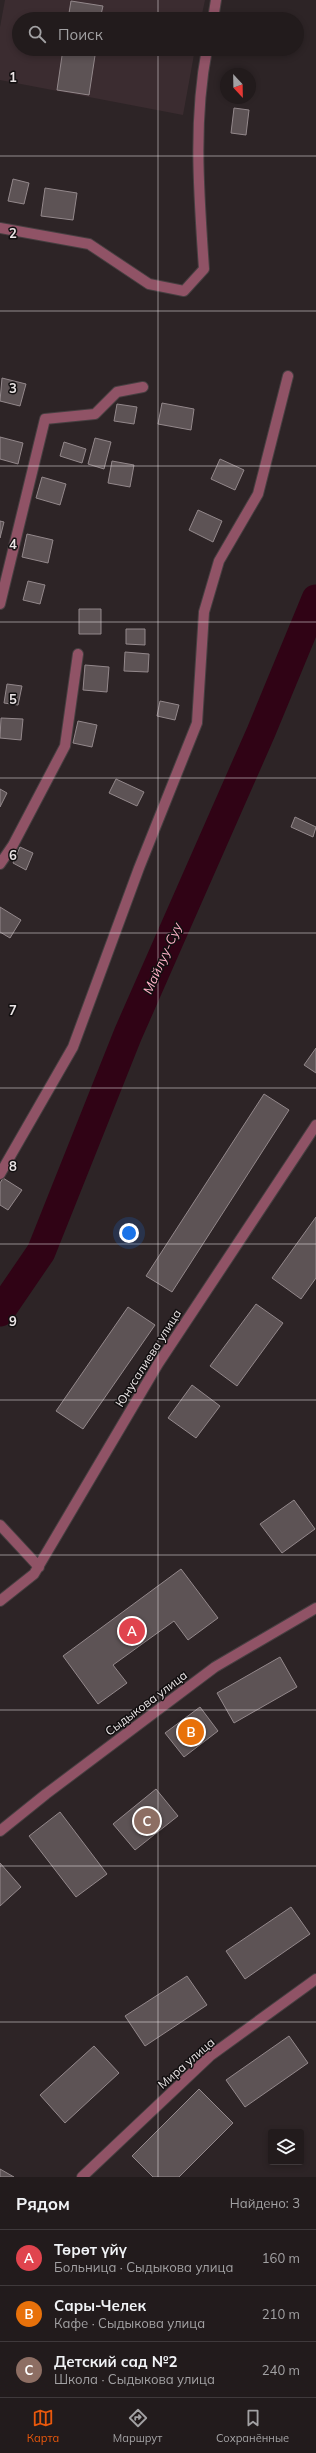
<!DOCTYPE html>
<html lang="ru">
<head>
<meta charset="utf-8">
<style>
	:root { --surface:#221b1c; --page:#2e2829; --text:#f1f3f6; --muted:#a2a1a3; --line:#3f393b; --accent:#ea580c }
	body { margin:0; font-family:Mulish,sans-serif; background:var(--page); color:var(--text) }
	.controls { position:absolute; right:12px; bottom:12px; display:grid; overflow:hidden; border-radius:4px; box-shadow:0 2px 6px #0003 }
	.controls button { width:36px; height:36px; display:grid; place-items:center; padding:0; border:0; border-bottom:1px solid var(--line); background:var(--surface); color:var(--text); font:20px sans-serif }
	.compass { position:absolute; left:220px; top:68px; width:36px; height:36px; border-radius:50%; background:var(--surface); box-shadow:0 2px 6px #0003; rotate:158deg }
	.you { position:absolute; left:129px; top:1233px; width:14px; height:14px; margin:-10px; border:3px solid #fff; border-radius:50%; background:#1a73e8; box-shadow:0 0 0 6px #1a73e833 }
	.badge { display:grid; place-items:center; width:26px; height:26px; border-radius:50%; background:var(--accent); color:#fff; font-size:13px; font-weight:700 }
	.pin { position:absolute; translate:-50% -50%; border:2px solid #fff; box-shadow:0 1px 4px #0006 }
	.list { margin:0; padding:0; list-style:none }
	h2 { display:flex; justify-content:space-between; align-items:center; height:52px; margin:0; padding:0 16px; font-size:17px }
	h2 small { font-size:13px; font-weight:400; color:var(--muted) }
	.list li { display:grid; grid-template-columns:26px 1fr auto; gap:12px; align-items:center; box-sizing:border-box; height:56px; padding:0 16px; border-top:1px solid var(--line) }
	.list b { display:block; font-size:15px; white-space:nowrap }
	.list p { margin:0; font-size:13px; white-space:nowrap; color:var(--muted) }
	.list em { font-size:13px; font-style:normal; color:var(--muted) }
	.icon { flex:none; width:22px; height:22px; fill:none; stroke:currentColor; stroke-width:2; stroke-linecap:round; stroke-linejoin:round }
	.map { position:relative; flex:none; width:316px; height:2177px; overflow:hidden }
	.search { position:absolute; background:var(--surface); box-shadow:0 2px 6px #0003; left:12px; right:12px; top:12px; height:44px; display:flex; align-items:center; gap:10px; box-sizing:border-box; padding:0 14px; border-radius:22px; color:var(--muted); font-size:15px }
	.sheet { height:220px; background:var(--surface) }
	nav { display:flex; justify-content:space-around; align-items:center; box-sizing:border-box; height:56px; border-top:1px solid var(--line); background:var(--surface); font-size:11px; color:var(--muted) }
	nav a { display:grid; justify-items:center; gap:2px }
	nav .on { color:var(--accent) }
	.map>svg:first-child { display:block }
	.built { fill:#3b2c30 }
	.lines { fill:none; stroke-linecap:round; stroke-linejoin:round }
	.river { stroke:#300315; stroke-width:29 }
	.building { fill:#5d5355; stroke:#93888b }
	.minor-casing { stroke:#473f41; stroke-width:12 }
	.minor { stroke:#905366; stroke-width:10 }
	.grid { fill:none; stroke:#eae4e5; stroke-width:1; stroke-opacity:0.55 }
	.labels { text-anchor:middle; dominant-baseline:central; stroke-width:3; stroke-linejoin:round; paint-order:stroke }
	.street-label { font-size:12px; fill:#eae4e5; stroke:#120f10 }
	.water-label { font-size:13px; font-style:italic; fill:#feb1c7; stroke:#120f10 }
	.grid-label { font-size:13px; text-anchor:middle; font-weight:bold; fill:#eae4e5; stroke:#120f10; stroke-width:3; stroke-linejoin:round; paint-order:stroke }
</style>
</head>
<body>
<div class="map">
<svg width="316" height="2177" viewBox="0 0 316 2177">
	<rect width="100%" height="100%" fill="#2d2426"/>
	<!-- built -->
	<path class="built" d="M5 0H205L201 19H19V49H195L183 115 0 80V27Z"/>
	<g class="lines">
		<!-- river -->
		<path class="river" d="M0 1312 41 1252 128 1034 261 732 316 599"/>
	</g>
	<!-- building -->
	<path class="building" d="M71 1 103 6 100 19H68Z
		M63 49H96L89 95 57 90Z
		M234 108 249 110 246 135 231 133Z
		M13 179 29 183 24 204 8 201Z
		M45 188 77 193 73 220 41 216Z
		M2 378 26 384 20 406 0 401Z
		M162 403 194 409 191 430 158 424Z
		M117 404 137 407 134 424 114 421Z
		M0 437 23 443 18 464 0 459Z
		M95 438 111 442 104 469 88 464Z
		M64 442 86 449 82 463 60 456Z
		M220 459 244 470 235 490 211 479Z
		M112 461 134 465 130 487 108 483Z
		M42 477 66 484 60 505 36 498Z
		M198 510 222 521 213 542 189 530Z
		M0 521 4 522 0 538Z
		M27 534 53 540 48 563 22 557Z
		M28 581 45 585 40 604 23 600Z
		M79 609H101V634H79Z
		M126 629H145V645L126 644Z
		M125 652 149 654 148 672 124 671Z
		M85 665 109 667 107 692 83 690Z
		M7 684 22 686 18 705 4 703Z
		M160 701 179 705 175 720 157 716Z
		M1 718 23 719 21 740 0 738Z
		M78 721 97 725 92 747 73 743Z
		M116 779 144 792 137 806 109 793Z
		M0 789 7 793 0 807Z
		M295 817 316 827 313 837 291 827Z
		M20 847 33 853 26 870 13 863Z
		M0 907 21 920 10 938 0 932Z
		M316 1048V1073L304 1065Z
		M264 1094 289 1110 172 1292 146 1276Z
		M3 1178 22 1190 8 1210 0 1205V1183Z
		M316 1217V1278L301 1299 272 1278Z
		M256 1304 283 1323 237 1386 210 1366Z
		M128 1307 155 1325 83 1429 56 1411Z
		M192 1385 220 1406 196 1438 168 1418Z
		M294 1500 315 1529 282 1553 260 1524Z
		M181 1569 218 1618 188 1640 174 1621 113 1665 127 1683 98 1704 63 1656Z
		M280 1657 297 1687 234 1723 217 1693Z
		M200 1707 218 1731 184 1757 165 1733Z
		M156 1789 178 1816 135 1850 113 1824Z
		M60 1812 107 1874 76 1897 29 1836Z
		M0 1863 21 1887 0 1906Z
		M291 1907 310 1934 245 1979 226 1951Z
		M187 1976 207 2005 145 2046 125 2016Z
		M289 2036 308 2063 245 2107 226 2080Z
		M94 2046 119 2073 65 2123 40 2095Z
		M199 2089 233 2123 179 2177H153L132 2156Z
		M0 2169 14 2177H0Z"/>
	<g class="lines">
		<!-- minor casing -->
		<g class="minor-casing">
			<path id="minor" d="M213 19 216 0
				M0 228 89 244 149 284 184 291 204 269C199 195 193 122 207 49
				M0 604 45 419 95 414 117 392 143 387
				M0 864 13 845 65 746 78 654
				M0 1174 73 1047 139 868 197 723 204 612 219 561 258 494 288 376
				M0 1525 39 1567
				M0 1601 34 1574 158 1364 316 1125
				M0 1831 46 1794 215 1667 316 1608
				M82 2177 210 2056 316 1979"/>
		</g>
		<!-- minor -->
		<use href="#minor" class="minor"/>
	</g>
	<!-- grid -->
	<path class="grid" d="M158 0V19M158 49V2177M0 156H316M0 311H316M0 466H316M0 622H316M0 778H316M0 933H316M0 1088H316M0 1244H316M0 1400H316M0 1555H316M0 1710H316M0 1866H316M0 2022H316"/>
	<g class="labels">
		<!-- street labels -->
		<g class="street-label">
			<text transform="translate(148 1358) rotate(-58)">Юнусалиева улица</text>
			<text transform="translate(146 1703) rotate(-37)">Сыдыкова улица</text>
			<text transform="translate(186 2063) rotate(-41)">Мира улица</text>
		</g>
		<!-- water labels -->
		<g class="water-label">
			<text transform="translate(162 958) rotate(-66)">Майлуу-Суу</text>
		</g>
	</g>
	<g class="grid-label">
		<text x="13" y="82">1</text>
		<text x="13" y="238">2</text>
		<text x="13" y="393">3</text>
		<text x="13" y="549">4</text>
		<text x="13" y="704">5</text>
		<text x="13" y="860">6</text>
		<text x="13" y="1015">7</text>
		<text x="13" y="1171">8</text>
		<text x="13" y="1326">9</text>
	</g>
</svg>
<div class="controls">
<button><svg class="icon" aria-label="layers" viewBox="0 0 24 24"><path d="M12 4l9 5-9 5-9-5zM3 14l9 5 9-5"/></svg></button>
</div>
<svg class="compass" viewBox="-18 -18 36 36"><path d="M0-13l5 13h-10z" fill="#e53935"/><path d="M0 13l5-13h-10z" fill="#a2a1a3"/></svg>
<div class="you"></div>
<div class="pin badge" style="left:132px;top:1631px;background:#e0444e">A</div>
<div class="pin badge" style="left:191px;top:1732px;background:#e8710a">B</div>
<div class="pin badge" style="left:147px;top:1821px;background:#8d6e63">C</div>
<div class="search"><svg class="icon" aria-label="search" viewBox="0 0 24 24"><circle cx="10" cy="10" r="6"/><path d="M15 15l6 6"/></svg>Поиск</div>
</div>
<section class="sheet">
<h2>Рядом<small>Найдено: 3</small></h2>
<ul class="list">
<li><span class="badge" style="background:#e0444e">A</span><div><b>Төрөт үйү</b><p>Больница · Сыдыкова улица</p></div><em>160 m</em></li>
<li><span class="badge" style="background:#e8710a">B</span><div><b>Сары-Челек</b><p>Кафе · Сыдыкова улица</p></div><em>210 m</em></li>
<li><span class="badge" style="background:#8d6e63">C</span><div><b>Детский сад №2</b><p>Школа · Сыдыкова улица</p></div><em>240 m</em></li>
</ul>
</section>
<nav>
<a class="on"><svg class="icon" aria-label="map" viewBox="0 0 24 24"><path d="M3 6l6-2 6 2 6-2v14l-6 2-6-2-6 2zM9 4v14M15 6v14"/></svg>Карта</a>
<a><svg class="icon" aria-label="directions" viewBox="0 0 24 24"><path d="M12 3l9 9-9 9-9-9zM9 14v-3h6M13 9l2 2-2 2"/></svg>Маршрут</a>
<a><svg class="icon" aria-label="saved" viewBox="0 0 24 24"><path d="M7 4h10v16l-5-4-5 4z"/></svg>Сохранённые</a>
</nav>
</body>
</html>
